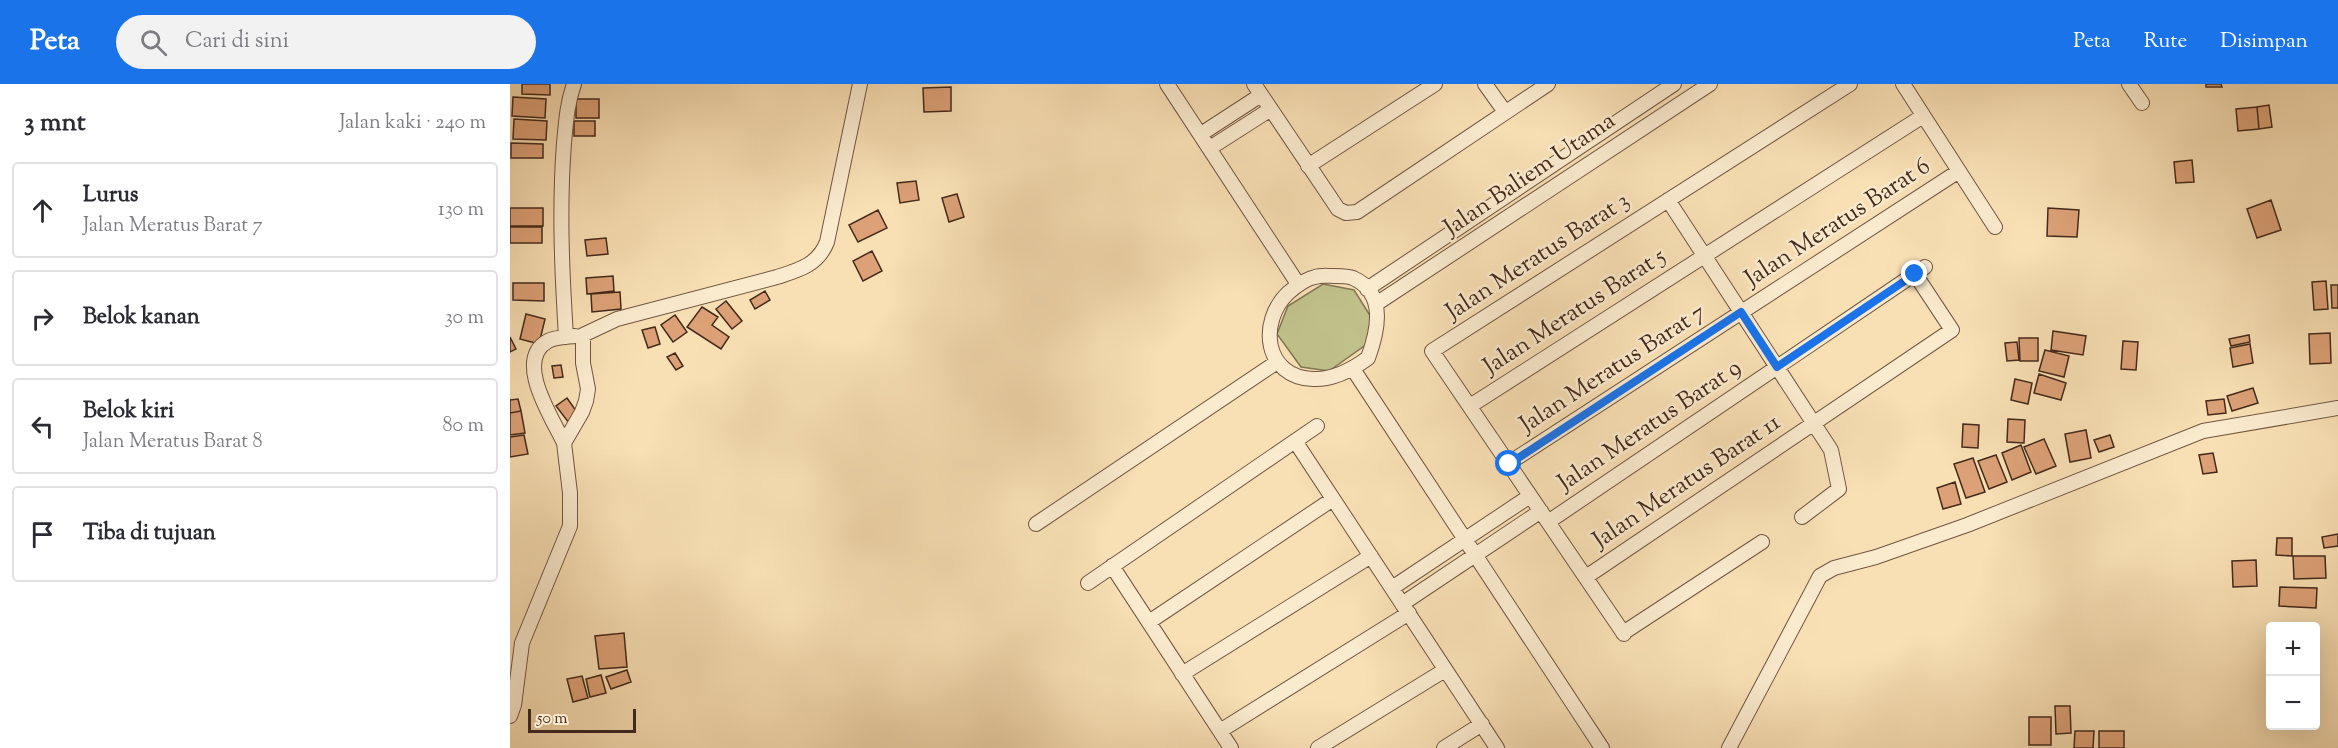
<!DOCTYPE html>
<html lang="id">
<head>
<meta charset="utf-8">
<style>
	:root { --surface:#fff; --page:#f2f2f3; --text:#2b2b33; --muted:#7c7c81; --line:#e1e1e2; --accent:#1a73e8 }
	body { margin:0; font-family:"Sorts Mill Goudy",serif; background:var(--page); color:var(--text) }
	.controls { position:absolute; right:18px; bottom:18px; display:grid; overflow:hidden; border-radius:6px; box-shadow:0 6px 24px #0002 }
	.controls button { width:54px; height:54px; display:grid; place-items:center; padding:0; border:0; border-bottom:2px solid var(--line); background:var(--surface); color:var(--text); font:30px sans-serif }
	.scale { position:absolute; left:18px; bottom:15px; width:108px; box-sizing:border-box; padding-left:6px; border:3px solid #442a1c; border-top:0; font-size:16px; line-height:21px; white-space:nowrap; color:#442a1c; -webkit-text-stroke:4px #faeace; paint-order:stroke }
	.stop { position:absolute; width:18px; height:18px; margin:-14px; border:4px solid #1a73e8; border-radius:50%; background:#fff }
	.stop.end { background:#1a73e8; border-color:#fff; box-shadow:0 2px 6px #0008 }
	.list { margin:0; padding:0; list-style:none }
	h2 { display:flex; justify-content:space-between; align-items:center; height:78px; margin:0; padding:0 24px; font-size:26px }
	h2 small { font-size:20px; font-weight:400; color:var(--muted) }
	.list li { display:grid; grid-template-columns:39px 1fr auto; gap:18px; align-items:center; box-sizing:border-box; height:96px; margin:0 12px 12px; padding:0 12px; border:2px solid var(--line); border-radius:6px }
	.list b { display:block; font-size:22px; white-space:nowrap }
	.list p { margin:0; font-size:20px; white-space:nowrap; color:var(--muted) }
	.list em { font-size:20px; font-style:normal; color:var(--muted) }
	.icon { flex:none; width:33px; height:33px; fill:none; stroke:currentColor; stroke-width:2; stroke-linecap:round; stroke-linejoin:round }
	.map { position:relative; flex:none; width:1828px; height:664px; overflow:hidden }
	header { display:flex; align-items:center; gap:36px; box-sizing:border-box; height:84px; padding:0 30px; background:var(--accent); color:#fff }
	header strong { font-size:28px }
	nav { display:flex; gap:33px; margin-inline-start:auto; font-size:21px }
	.search { width:420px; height:54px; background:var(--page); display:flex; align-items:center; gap:15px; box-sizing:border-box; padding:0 21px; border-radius:33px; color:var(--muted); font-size:22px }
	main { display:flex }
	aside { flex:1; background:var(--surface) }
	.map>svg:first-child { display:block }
	.green { fill:#c0c18b; stroke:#827654; stroke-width:1.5 }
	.building { fill:#dca176; stroke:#442a1c; stroke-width:1.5 }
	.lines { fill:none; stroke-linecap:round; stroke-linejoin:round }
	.street-casing { stroke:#715742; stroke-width:16 }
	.street { stroke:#faeace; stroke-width:14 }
	.route { stroke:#1a73e8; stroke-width:8 }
	.labels { text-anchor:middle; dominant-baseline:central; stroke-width:5; stroke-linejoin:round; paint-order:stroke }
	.street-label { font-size:24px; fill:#442a1c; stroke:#faeace }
</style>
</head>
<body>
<header>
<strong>Peta</strong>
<div class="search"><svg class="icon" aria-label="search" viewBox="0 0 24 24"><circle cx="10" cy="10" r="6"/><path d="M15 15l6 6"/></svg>Cari di sini</div>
<nav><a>Peta</a><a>Rute</a><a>Disimpan</a></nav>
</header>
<main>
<aside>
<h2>3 mnt<small>Jalan kaki · 240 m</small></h2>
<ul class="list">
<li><svg class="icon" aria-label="ahead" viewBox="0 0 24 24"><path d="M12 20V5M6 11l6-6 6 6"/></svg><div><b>Lurus</b><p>Jalan Meratus Barat 7</p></div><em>130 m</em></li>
<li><svg class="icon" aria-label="right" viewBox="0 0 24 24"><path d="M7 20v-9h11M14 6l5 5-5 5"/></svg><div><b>Belok kanan</b></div><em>30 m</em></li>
<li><svg class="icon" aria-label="left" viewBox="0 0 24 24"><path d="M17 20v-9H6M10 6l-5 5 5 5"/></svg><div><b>Belok kiri</b><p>Jalan Meratus Barat 8</p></div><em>80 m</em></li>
<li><svg class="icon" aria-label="arrive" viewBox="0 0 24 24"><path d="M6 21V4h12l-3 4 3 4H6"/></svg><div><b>Tiba di tujuan</b></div></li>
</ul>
</aside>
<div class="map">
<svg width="1828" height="664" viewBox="0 0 1828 664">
	<rect width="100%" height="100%" fill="#f8dfb4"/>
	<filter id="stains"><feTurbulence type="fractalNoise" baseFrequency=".00333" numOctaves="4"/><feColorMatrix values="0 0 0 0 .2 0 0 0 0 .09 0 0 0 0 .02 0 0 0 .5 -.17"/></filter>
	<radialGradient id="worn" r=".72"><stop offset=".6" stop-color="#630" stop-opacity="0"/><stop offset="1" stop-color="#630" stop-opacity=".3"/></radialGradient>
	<!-- green -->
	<path class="green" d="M813 200 844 206 861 233 857 260 819 287 791 283 767 250 778 222Z"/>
	<!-- building -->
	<path class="building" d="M12 0H40V11L12 10Z
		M1696 0H1711L1712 3H1696Z
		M441 3V27L414 28 413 4Z
		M3 13 36 15 35 34 2 32Z
		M66 15H89V34H66Z
		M1759 21 1762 43 1749 45 1747 23Z
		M1747 23 1749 45 1728 47 1726 25Z
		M4 35 37 37 36 56 3 55Z
		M64 37H85V52H64Z
		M1 59 33 60V74H1Z
		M1682 76 1684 98 1666 99 1664 78Z
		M406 97 409 116 390 119 387 99Z
		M447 110 454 133 439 138 432 114Z
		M1761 116 1771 146 1747 154 1737 125Z
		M0 124H33V142H0Z
		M1538 124 1569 126 1567 153 1537 152Z
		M368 126 377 144 348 158 339 141Z
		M0 143H32V159H0Z
		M96 154 98 170 77 172 75 156Z
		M362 167 372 187 353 197 343 177Z
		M103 192 104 207 77 210 76 194Z
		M1816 197 1818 225 1804 226 1802 198Z
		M3 199H34V217L3 216Z
		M1821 201H1828V224H1822Z
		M255 207 260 216 245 225 240 216Z
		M110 208 111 225 82 228 81 210Z
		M216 217 232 237 222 245 206 225Z
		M192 223 208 233 202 241 219 253 211 265 177 243Z
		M16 230 35 235 29 260 10 255Z
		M165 231 177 248 163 258 151 241Z
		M145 243 150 260 138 264 132 246Z
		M1543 247 1576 252 1573 271 1541 266Z
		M1820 249 1821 279 1800 280 1799 250Z
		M1739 251 1740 258 1721 262 1719 255Z
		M0 253 6 265 0 268Z
		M1509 254H1528V277H1510Z
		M1613 257 1628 258 1626 286 1611 285Z
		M1507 258 1509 276 1497 277 1495 259Z
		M1740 260 1743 279 1723 283 1720 264Z
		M1535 266 1559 272 1554 293 1529 287Z
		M165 269 173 282 166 286 157 273Z
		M51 281 53 293 44 294 42 282Z
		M1529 290 1556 299 1551 316 1524 309Z
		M1505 295 1522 299 1518 320 1501 316Z
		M1743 304 1748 319 1722 327 1717 312Z
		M57 314 69 331 59 339 46 322Z
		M8 315 11 327 0 329V316Z
		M1714 315 1716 329 1698 331 1696 317Z
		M11 327 15 349 0 351V329Z
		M1498 335 1515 336 1514 359 1497 358Z
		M1453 340 1469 341 1468 364 1452 363Z
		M1576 346 1581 374 1560 378 1555 350Z
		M14 351 18 370 0 373V353Z
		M1600 351 1604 363 1589 368 1584 356Z
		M1534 355 1546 382 1526 390 1514 363Z
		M1511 361 1521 388 1502 396 1492 369Z
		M1703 369 1707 388 1693 390 1689 371Z
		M1486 371 1497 398 1479 405 1468 377Z
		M1463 374 1475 408 1456 414 1444 380Z
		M1445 398 1451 420 1433 425 1427 404Z
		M1828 450V462L1814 464 1812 453Z
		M1767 454H1782V472L1766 471Z
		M1783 472H1815L1816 494 1784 495Z
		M1746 476 1747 502 1723 503 1722 477Z
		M1770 503 1807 504 1806 524 1769 522Z
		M114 549 117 583 89 585 85 552Z
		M117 586 121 598 101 605 96 593Z
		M91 591 96 609 80 613 76 595Z
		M72 592 78 614 63 618 57 595Z
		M1545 622H1560L1561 649 1546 650Z
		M1519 633H1541V661H1519Z
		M1565 647H1584L1583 664H1564Z
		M1589 647H1614V664H1589Z"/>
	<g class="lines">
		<!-- street casing -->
		<g class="street-casing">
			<path id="street" d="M657 0 788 200
				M744 0 828 125 836 129 847 128 1038 0
				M975 0 995 28
				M1393 0 1485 143
				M1619 0 1632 19
				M691 50 751 11
				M700 64 761 25
				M798 82 925 0
				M1158 116 1321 366 1329 405 1292 433
				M824 192C830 192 838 192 843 194 877 209 868 247 858 274 843 285 823 296 803 295 754 293 748 238 778 209 786 202 795 195 805 193 811 191 818 192 824 192Z
				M857 205 1164 0
				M866 220 1200 0
				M56 253C52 189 49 124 54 59 56 38 57 20 64 0
				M843 285 1092 664
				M960 322 1413 32
				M785 357 987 664
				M54 359C43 335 3 276 38 257 45 253 57 253 65 252
				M999 379 1449 87
				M1038 438 1415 183
				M526 440 767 278
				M602 482 721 664
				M1076 493 1442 246 1405 190
				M578 499 807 342
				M882 504 1020 412
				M892 520 1031 427
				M639 538 823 415
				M1113 549 1252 458
				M1114 550 922 267 1340 0
				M672 590 861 472
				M0 632 4 621 12 559 60 442V409L54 359 72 328 76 317 78 305 73 279V251L107 235 267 193C289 186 308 181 317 158L350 0
				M710 647 899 529
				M808 664 935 586
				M934 664 972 640
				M1219 664 1300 511 1310 492 1324 484 1366 473 1457 441 1693 347 1828 324"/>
		</g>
		<!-- street -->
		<use href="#street" class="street"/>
	</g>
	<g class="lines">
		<!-- route -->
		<path class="route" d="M999 380 1231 228 1267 283 1405 190"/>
	</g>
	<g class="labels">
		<!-- street labels -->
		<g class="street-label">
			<text transform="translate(1020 91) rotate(-34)">Jalan Baliem Utama</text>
			<text transform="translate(1328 139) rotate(-33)">Jalan Meratus Barat 6</text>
			<text transform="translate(1028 173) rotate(-33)">Jalan Meratus Barat 3</text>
			<text transform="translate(1065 228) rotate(-33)">Jalan Meratus Barat 5</text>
			<text transform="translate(1103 285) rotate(-33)">Jalan Meratus Barat 7</text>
			<text transform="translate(1140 342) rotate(-34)">Jalan Meratus Barat 9</text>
			<text transform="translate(1177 398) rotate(-34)">Jalan Meratus Barat 11</text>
		</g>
	</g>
	<rect width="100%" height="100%" filter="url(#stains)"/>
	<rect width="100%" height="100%" fill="url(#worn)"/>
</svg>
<div class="controls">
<button>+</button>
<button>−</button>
</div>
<div class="scale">50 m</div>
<div class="stop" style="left:999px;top:380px"></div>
<div class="stop end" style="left:1405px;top:190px"></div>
</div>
</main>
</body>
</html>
